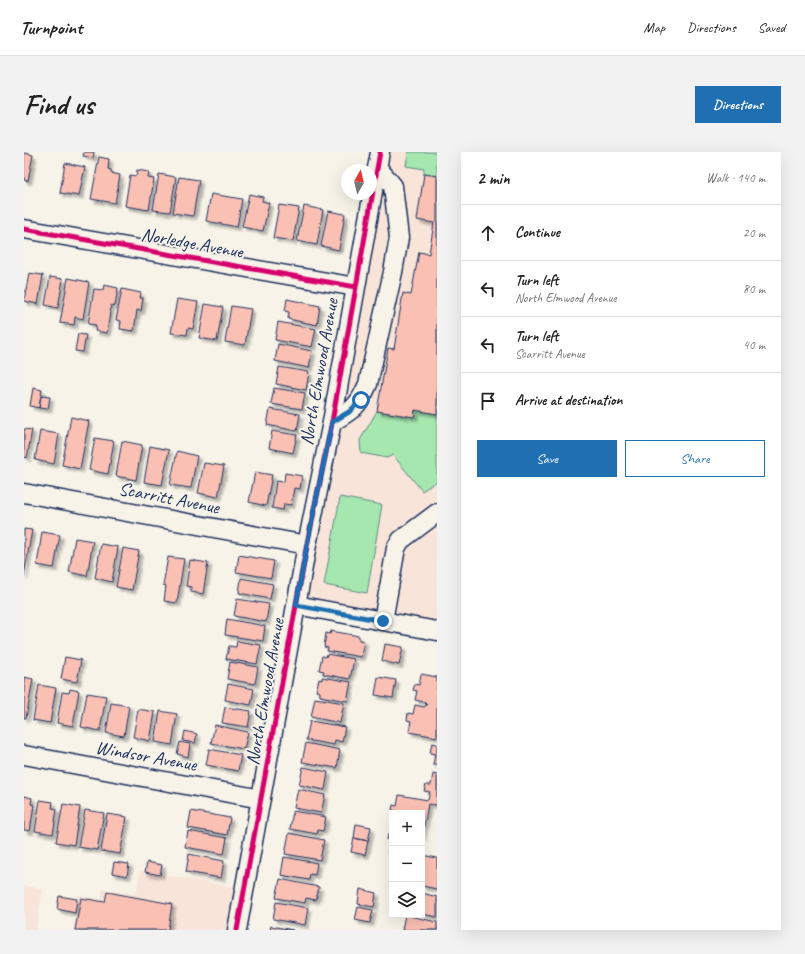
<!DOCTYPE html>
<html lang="en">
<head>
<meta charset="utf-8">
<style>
	:root { --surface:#fff; --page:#f2f2f2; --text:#222; --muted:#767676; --line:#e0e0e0; --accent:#1f6fb2 }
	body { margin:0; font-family:Caveat,sans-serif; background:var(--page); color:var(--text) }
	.controls { position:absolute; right:12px; bottom:12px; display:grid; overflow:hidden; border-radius:0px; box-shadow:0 4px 16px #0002 }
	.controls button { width:36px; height:36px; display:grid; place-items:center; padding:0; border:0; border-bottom:1px solid var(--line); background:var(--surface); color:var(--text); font:20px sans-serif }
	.compass { position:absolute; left:317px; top:12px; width:36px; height:36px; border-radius:50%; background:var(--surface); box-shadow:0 4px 16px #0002; rotate:8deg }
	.stop { position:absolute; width:12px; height:12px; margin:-9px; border:3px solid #1f6fb2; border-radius:50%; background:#fff }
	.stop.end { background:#1f6fb2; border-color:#fff; box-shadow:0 1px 4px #0008 }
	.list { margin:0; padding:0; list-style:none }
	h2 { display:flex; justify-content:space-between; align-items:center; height:52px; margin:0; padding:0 16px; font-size:17px }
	h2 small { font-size:13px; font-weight:400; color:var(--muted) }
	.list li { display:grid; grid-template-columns:26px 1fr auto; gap:12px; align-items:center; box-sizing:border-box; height:56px; padding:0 16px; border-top:1px solid var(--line) }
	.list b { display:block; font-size:15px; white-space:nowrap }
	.list p { margin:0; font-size:13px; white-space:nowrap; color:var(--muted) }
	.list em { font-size:13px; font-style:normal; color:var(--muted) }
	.actions { display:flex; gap:8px; padding:12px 16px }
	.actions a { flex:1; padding:9px 0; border:1px solid var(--accent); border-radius:0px; text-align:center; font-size:14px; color:var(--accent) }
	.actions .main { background:var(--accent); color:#fff }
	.icon { flex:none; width:22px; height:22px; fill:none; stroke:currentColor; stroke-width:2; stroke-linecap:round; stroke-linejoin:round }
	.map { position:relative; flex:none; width:413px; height:778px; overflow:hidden; border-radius:0px }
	header { display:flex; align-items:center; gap:24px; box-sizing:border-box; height:56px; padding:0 20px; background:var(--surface); border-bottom:1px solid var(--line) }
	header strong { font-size:19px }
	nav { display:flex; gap:22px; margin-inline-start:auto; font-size:14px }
	.intro { display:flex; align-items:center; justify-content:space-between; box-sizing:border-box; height:96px; padding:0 24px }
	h1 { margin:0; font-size:28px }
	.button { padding:10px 18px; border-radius:0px; background:var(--accent); color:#fff; font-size:14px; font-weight:700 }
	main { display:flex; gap:24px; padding:0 24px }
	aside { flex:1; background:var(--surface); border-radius:0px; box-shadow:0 4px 16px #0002 }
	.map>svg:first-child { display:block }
	.built { fill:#f8e4d8 }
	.green { fill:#a6e6af; stroke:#608a86 }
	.building { fill:#fbc0b4; stroke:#1b2f5e; filter:url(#shadow) }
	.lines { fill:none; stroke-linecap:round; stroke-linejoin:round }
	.minor-casing { stroke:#1b2f5e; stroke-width:21 }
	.minor { stroke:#f7f3e8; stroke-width:18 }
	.cycleway-casing { stroke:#f7f3e8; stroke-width:8 }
	.cycleway { stroke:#d6006c; stroke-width:5 }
	.route { stroke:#1f6fb2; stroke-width:5 }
	.labels { text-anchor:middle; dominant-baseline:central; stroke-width:4; stroke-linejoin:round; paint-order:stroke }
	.street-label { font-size:19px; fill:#1b2f5e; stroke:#f7f3e8 }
</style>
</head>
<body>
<header>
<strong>Turnpoint</strong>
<nav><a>Map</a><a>Directions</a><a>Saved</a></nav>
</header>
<div class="intro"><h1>Find us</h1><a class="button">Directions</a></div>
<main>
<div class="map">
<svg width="413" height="778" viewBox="0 0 413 778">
	<defs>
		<filter id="shadow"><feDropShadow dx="3.5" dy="3.5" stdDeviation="1" flood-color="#0004"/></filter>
	</defs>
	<rect width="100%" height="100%" fill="#f7f3e8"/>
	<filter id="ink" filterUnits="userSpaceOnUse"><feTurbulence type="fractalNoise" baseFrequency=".025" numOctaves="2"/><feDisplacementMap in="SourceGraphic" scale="8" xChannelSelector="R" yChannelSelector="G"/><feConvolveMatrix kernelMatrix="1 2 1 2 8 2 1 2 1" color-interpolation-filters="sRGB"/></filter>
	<g filter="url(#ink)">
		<!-- built -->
		<path class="built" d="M366 0H413V469L283 444Z
			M116 719 210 735 202 778H49L54 743 77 747 79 737 112 742Z
			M0 734 19 737 12 778H0Z"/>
		<!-- green -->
		<path class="green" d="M384 0H413V24L400 22V17L382 14Z
			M391 258 413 262V329L398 339 369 303 363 306 337 301 336 288 353 259 390 265Z
			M316 345 358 353 343 441 300 433Z"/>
		<!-- building -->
		<path class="building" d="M60 0H70L69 6 59 4Z
			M0 1 9 3 4 29 0 28Z
			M75 5 85 7 84 17 87 18V21L96 23 91 51 67 47Z
			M41 11 61 15 55 44 36 41Z
			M113 18 125 20 124 26 130 27 125 58 101 54 106 23 112 24Z
			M135 22 152 25 146 60 129 58Z
			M400 22 413 24V262L391 258 390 265 353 259 364 196 370 197 379 141 387 143 395 100 405 102 410 71 393 68Z
			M155 25 175 28 169 64 149 61Z
			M187 42 218 47 213 75 182 69Z
			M225 42 239 45 238 49 245 51 239 79 218 75Z
			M255 53 275 56 269 89 249 86Z
			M280 54 299 58 293 93 273 89Z
			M304 59 321 62 315 98 297 94Z
			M5 121 19 123 14 152 0 149Z
			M26 125 39 127 34 156 21 153Z
			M44 126 65 130 59 167 51 165 50 173 36 171Z
			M80 133 94 136 91 154 87 153 83 181 71 179 72 173 64 172 70 137 79 138Z
			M98 137 117 141 116 146H119L117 159 113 158 110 179 96 177 97 169 92 168Z
			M153 147 174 150 169 177 164 176 163 183 147 181Z
			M263 147 296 154 293 173 264 167 265 160 261 159Z
			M181 152 199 155 193 189 175 186Z
			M207 154 227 157 221 193 201 190Z
			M254 170 292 177 288 195 251 188Z
			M54 182 62 183 59 200 51 199Z
			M254 192 288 199 285 216 251 209Z
			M255 215 285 220 282 238 252 232Z
			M9 236 18 238 15 256 6 254Z
			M250 236 281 241 278 257 247 252Z
			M17 244 26 245 24 257 15 256Z
			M246 257 276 262 273 279 243 273Z
			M47 265 65 269 56 317 38 313Z
			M0 277 8 278 3 306 0 305Z
			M16 279 35 282 30 312 11 308Z
			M248 279 273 283 269 301 245 296Z
			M71 286 90 289 84 322 65 318Z
			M98 289 118 293 112 328 92 324Z
			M126 294 145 298 138 333 120 330Z
			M153 299 173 304 167 336 146 333Z
			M180 311 200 314 194 345 174 341Z
			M231 320 248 323 242 354 225 350Z
			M261 321 278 324 276 337 270 336 267 353 260 352 259 358 248 356 252 329 260 330Z
			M0 377 8 378 0 424Z
			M18 380 36 383 30 416 13 413Z
			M51 386 69 389 63 424 45 420Z
			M77 392 94 395 88 430 71 426Z
			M99 396 115 399 108 438 92 435Z
			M215 403 250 409 247 426 212 420Z
			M144 405 160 407 153 451 140 449 142 434 139 433Z
			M166 408 184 411 179 442 167 440V435L162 434Z
			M217 426 249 432 246 447 215 441Z
			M213 447 245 452 242 470 210 464Z
			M203 467 241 474 239 489 201 483Z
			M307 479 335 484V488L340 489 337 505 303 499 304 496 300 495 302 481 306 482Z
			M213 489 237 493 233 512 202 507 205 494 212 495Z
			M361 492 379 495 375 513 358 509Z
			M303 502 330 507 326 527 299 522 300 519 295 518 298 504 302 505Z
			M41 505 57 508 53 530 37 527Z
			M206 510 234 515 231 532 203 527Z
			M397 522 413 525V585L385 580 387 569 383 568 384 561 389 562 391 553 400 555 403 553 400 550 391 548 393 539 389 538 391 532 395 533Z
			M0 525 9 527 2 566H0Z
			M298 525 327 530 323 549 296 544V540L292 539 295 527 298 528Z
			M354 525 372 528 369 546 351 543Z
			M204 532 230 537 227 553 201 548Z
			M15 533 32 536 26 571 9 568Z
			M46 537 55 539 49 574 33 571 38 540 45 541Z
			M63 541 82 544 76 579 57 575Z
			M291 546 320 551 316 571 287 565Z
			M87 551 105 554 100 584 82 581Z
			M201 555 227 559 224 575 198 571Z
			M114 557 131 560 126 589 109 585Z
			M136 559 153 562 148 593 131 590Z
			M286 569 321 575 318 590 311 588 310 593 282 588Z
			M191 573 224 580 220 597 187 591Z
			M161 579 173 582 171 591 159 589Z
			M156 590 166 592 164 605 153 602Z
			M282 591 316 598 313 616 278 610Z
			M408 591 413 592V613H409L411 602 406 601Z
			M185 597 217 603 214 619 182 613Z
			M279 615 304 620 301 638 275 633Z
			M409 622 413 623V653L404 652 398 685V661H372V659L368 658 369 653 373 654 375 643 404 648 406 640 400 639 402 633H407Z
			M274 637 301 643 297 661 270 656Z
			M0 644 8 646 7 652 10 653 6 679 0 678Z
			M16 648 29 650 28 656 33 657 29 682 11 679Z
			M39 652 56 655 50 693 32 690Z
			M61 658 80 661 73 698 54 695Z
			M167 659 206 666 203 683 164 676Z
			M269 659 302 665 299 679 294 678 293 682 266 677Z
			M83 662 103 665 96 702 77 699Z
			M332 672 347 675 344 689 330 686Z
			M164 679 203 686 200 702 161 695Z
			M265 681 300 688 296 708 261 702Z
			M368 682V702L364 701 366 689 363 688 364 683H368Z
			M330 686 344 689 341 703 327 700Z
			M165 702 200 709 197 726 162 720Z
			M398 703 413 706V737L398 734Z
			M260 705 293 711 291 723 286 722 285 728 257 723Z
			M90 710 105 712 103 724 88 721Z
			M123 710 138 713 136 723 121 720Z
			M256 727 295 735 292 748 282 746 281 751 252 746Z
			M336 737 352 741 350 755 334 752Z
			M83 740 148 752 144 778H51L57 746 81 750Z
			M398 741 413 745V765L398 762Z
			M35 744 53 747 51 761 33 757Z
			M252 750 284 756 281 773 249 767Z
			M334 755 349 758 346 771 331 768Z
			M381 763 413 770V778H378Z
			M247 774 269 778H246Z"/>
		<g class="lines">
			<!-- minor casing -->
			<g class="minor-casing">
				<path id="minor" d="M0 77 332 135
					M308 270C329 258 334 255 344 232L369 120 375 86 369 34 353 15
					M0 341 283 393
					M272 453 413 479
					M359 469 372 396 377 388 413 361
					M0 603 237 647
					M213 778 283 393 308 270 356 0"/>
			</g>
			<!-- minor -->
			<use href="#minor" class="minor"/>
			<!-- cycleway casing -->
			<g class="cycleway-casing">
				<path id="cycleway" d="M0 77 332 135
					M213 778 283 393 308 270 356 0"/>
			</g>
			<!-- cycleway -->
			<use href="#cycleway" class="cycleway"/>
		</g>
	</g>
	<g class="lines" filter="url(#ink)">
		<!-- route -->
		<path class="route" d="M337 248 325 260 308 270 283 393 272 453 359 469"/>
	</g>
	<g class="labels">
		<!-- street labels -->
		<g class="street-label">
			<text transform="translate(168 91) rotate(10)">Norledge Avenue</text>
			<text transform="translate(295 220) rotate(-80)">North Elmwood Avenue</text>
			<text transform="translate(145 346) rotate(11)">Scarritt Avenue</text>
			<text transform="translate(241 540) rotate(-80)">North Elmwood Avenue</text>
			<text transform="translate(122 604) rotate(10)">Windsor Avenue</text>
		</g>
	</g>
</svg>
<div class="controls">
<button>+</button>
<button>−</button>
<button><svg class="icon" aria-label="layers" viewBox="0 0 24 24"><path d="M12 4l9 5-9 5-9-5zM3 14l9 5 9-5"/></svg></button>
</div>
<svg class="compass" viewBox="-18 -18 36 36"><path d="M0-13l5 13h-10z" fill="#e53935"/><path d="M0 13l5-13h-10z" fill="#767676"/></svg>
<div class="stop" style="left:337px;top:248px"></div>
<div class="stop end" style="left:359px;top:469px"></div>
</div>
<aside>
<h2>2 min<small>Walk · 140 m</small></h2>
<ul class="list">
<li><svg class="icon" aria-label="ahead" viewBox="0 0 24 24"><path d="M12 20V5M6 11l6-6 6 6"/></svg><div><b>Continue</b></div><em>20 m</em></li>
<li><svg class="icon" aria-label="left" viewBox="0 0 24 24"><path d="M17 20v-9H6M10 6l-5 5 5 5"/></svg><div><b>Turn left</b><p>North Elmwood Avenue</p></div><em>80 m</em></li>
<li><svg class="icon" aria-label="left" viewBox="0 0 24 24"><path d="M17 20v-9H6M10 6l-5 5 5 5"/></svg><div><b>Turn left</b><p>Scarritt Avenue</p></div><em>40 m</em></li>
<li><svg class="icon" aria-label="arrive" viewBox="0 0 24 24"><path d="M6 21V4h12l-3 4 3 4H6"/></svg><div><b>Arrive at destination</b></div></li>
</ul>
<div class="actions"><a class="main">Save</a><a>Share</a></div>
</aside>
</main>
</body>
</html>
